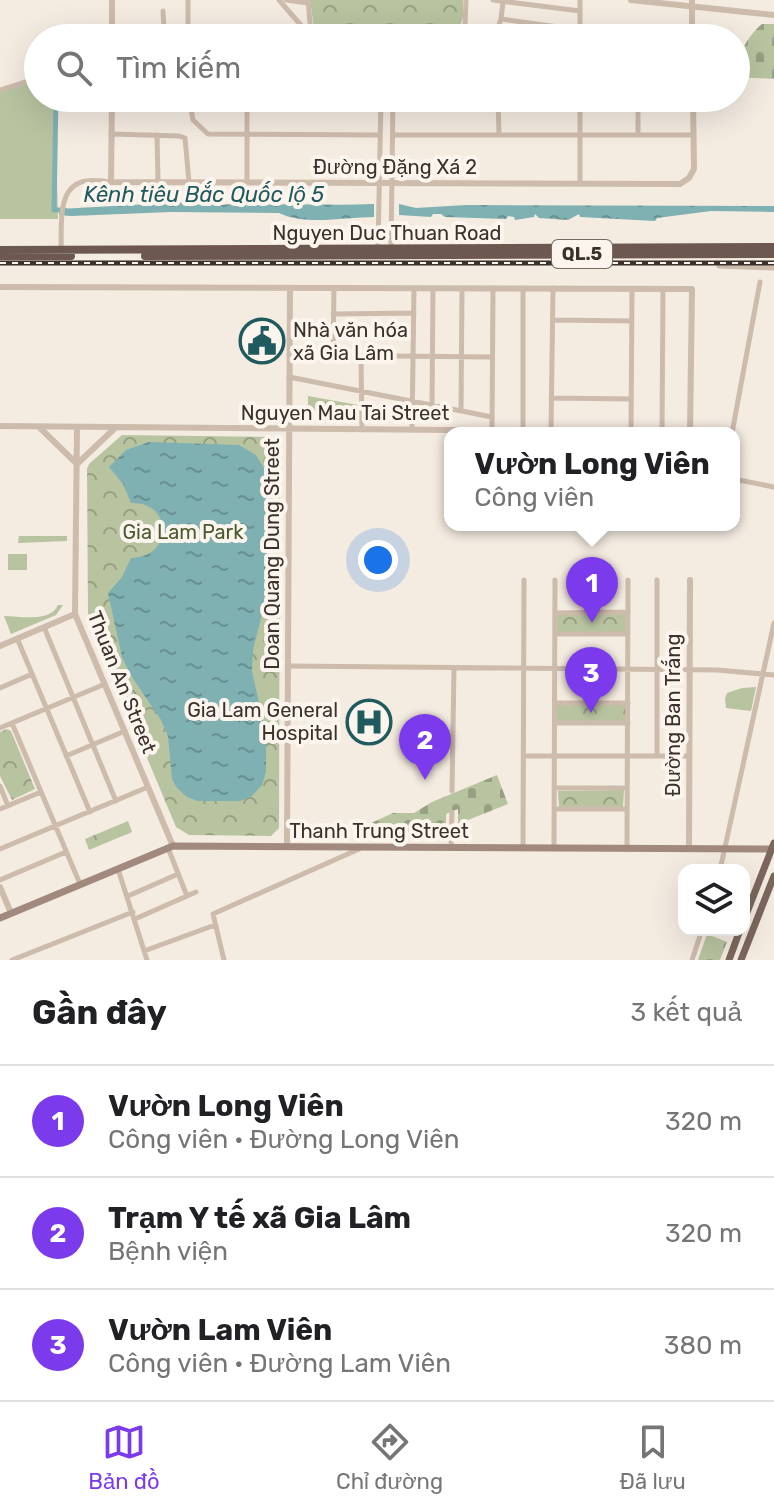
<!DOCTYPE html>
<html lang="vi">
<head>
<meta charset="utf-8">
<style>
	:root { --surface:#fff; --page:#f6f6f6; --text:#202124; --muted:#757577; --line:#e0e0e0; --accent:#7c3aed }
	body { margin:0; font-family:Rubik,sans-serif; background:var(--page); color:var(--text) }
	.controls { position:absolute; right:24px; bottom:24px; display:grid; overflow:hidden; border-radius:16px; box-shadow:0 8px 32px #0002 }
	.controls button { width:72px; height:72px; display:grid; place-items:center; padding:0; border:0; border-bottom:2px solid var(--line); background:var(--surface); color:var(--text); font:40px sans-serif }
	.you { position:absolute; left:378px; top:560px; width:28px; height:28px; margin:-20px; border:6px solid #fff; border-radius:50%; background:#1a73e8; box-shadow:0 0 0 12px #1a73e833 }
	.badge { display:grid; place-items:center; width:52px; height:52px; border-radius:50%; background:var(--accent); color:#fff; font-size:26px; font-weight:700 }
	.pin { position:absolute; translate:-50% -66px; filter:drop-shadow(0 2px 4px #0008) }
	.pin::after { content:''; position:absolute; top:42px; width:28px; height:24px; background:inherit; clip-path:polygon(0 0,100% 0,50% 100%) }
	.popup { position:absolute; left:444px; top:427px; width:296px; height:104px; box-sizing:border-box; display:grid; place-content:center; border-radius:16px; background:var(--surface); filter:drop-shadow(0 2px 6px #0005); font-size:26px; white-space:nowrap; color:var(--muted) }
	.popup b { font-size:30px; color:var(--text) }
	.popup::after { content:''; position:absolute; left:50%; top:100%; margin-left:-16px; border:16px solid transparent; border-top-color:var(--surface) }
	.list { margin:0; padding:0; list-style:none }
	h2 { display:flex; justify-content:space-between; align-items:center; height:104px; margin:0; padding:0 32px; font-size:34px }
	h2 small { font-size:26px; font-weight:400; color:var(--muted) }
	.list li { display:grid; grid-template-columns:52px 1fr auto; gap:24px; align-items:center; box-sizing:border-box; height:112px; padding:0 32px; border-top:2px solid var(--line) }
	.list b { display:block; font-size:30px; white-space:nowrap }
	.list p { margin:0; font-size:26px; white-space:nowrap; color:var(--muted) }
	.list em { font-size:26px; font-style:normal; color:var(--muted) }
	.icon { flex:none; width:44px; height:44px; fill:none; stroke:currentColor; stroke-width:2; stroke-linecap:round; stroke-linejoin:round }
	.map { position:relative; flex:none; width:774px; height:960px; overflow:hidden }
	.search { position:absolute; background:var(--surface); box-shadow:0 8px 32px #0002; left:24px; right:24px; top:24px; height:88px; display:flex; align-items:center; gap:20px; box-sizing:border-box; padding:0 28px; border-radius:44px; color:var(--muted); font-size:30px }
	.sheet { height:440px; background:var(--surface) }
	nav { display:flex; justify-content:space-around; align-items:center; box-sizing:border-box; height:112px; border-top:2px solid var(--line); background:var(--surface); font-size:22px; color:var(--muted) }
	nav a { display:grid; justify-items:center; gap:4px }
	nav .on { color:var(--accent) }
	.map>svg:first-child { display:block }
	.grass { fill:#b8c4a0 }
	.cemetery { fill:url(#cemetery-stones) }
	.park { fill:url(#park-crowns) }
	.water { fill:url(#water-ripples) }
	.lines { fill:none; stroke-linecap:round; stroke-linejoin:round }
	.canal { stroke:#7fb0b2; stroke-width:5 }
	.minor { stroke:#cdbbac; stroke-width:5 }
	.tertiary { stroke:#cdbbac; stroke-width:6 }
	.secondary { stroke:#a18a7d; stroke-width:7 }
	.primary { stroke:#7d675c; stroke-width:7 }
	.trunk { stroke:#6c584f; stroke-width:8 }
	.rail-casing { stroke:#3b302b; stroke-width:5 }
	.rail { stroke:#fbf5ee; stroke-width:2; stroke-dasharray:6; stroke-linecap:butt }
	.labels { text-anchor:middle; dominant-baseline:central; stroke-width:8; stroke-linejoin:round; paint-order:stroke }
	.shield { fill:#fbf5ee; stroke:#756b66; stroke-width:2 }
	.shield-label { font-size:18px; font-weight:bold; fill:#3b302b }
	.street-label { font-size:20px; fill:#3b302b; stroke:#fbf5ee }
	.poi-label { font-size:20px; fill:#3b302b; stroke:#fbf5ee; text-anchor:start }
	.park-label { font-size:20px; fill:#4a5a2e; stroke:#fbf5ee }
	.water-label { font-size:22px; font-style:italic; fill:#1f5a5e; stroke:#fbf5ee }
</style>
</head>
<body>
<div class="map">
<svg width="774" height="960" viewBox="0 0 774 960">
	<defs>
		<pattern id="cemetery-stones" width="16" height="16" patternUnits="userSpaceOnUse" patternTransform="scale(2)"><rect width="16" height="16" fill="#b8c4a0"/><path d="M2 7V4a2 2 0 0 1 4 0v3zM10 15v-3a2 2 0 0 1 4 0v3z" fill="#97a083"/></pattern>
		<pattern id="park-crowns" width="20" height="18" patternUnits="userSpaceOnUse" patternTransform="scale(2)"><rect width="20" height="18" fill="#b8c4a0"/><path d="M2 6a3 3 0 1 1 6 0M12 15a3 3 0 1 1 6 0" fill="none" stroke="#97a083"/></pattern>
		<pattern id="water-ripples" width="26" height="14" patternUnits="userSpaceOnUse" patternTransform="scale(2)"><rect width="26" height="14" fill="#7fb0b2"/><path d="M2 4q2-2 4 0t4 0M15 11q2-2 4 0t4 0" fill="none" stroke="#699091"/></pattern>
	</defs>
	<rect width="100%" height="100%" fill="#f4ebe1"/>
	<!-- grass -->
	<path class="grass" d="M38 79V98H55L58 219H0V92Z
		M19 536H67V541L18 543Z
		M8 554H27V570H8Z
		M58 605H63L56 615 11 634 4 616C21 616 50 623 58 605Z
		M756 687 751 711 726 708 725 698 727 693 742 688Z"/>
	<!-- cemetery -->
	<path class="cemetery" d="M762 24H774V79L736 77C736 58 747 36 762 24Z
		M497 775 508 804 458 824V809L446 814V831L439 838 368 837 369 824 393 813H414L432 802Z"/>
	<!-- park -->
	<path class="park" d="M310 0H463V17L457 38H319L314 28Z
		M308 396 358 405V413H308Z
		M122 435 275 437 280 442 279 828 271 836 189 835 176 827 94 631 88 613 87 469 89 464Z
		M628 612V635L555 634V613Z
		M555 703H628V723H555Z
		M7 729 11 731 35 789 12 800 0 776V732Z
		M624 790 623 807H559L558 791Z
		M128 821 132 832 89 850 85 839Z
		M707 934 727 942 720 960H698Z"/>
	<!-- water -->
	<path class="water" d="M187 202 220 205 252 202 253 205C293 203 334 206 374 204V217C345 217 306 226 279 213L171 212 71 216 59 215V209Z
		M399 204 416 208 466 205 774 206V212L711 211 657 218 655 221 580 217 579 214 568 220 539 218 535 214 534 217 515 220 514 217 508 216 506 219 445 217 441 214H433L431 217 399 215Z
		M149 442 239 445 256 455 267 473V595L253 650 252 671 266 734V772L262 785 252 796 240 801H198L187 797 176 787 172 779 168 736 161 720 130 674 122 657 108 593 122 577 131 558C175 557 172 501 131 503L123 484 109 467 126 450Z"/>
	<g class="lines">
		<!-- canal -->
		<path class="canal" d="M56 98 54 210H65"/>
		<!-- minor -->
		<path class="minor" d="M279 0 312 38
			M286 0 308 3
			M308 0 311 33
			M493 0 580 11
			M580 0V38
			M163 11 164 31 257 30 271 38
			M501 19 503 2
			M188 38V0
			M461 38 465 26 466 0
			M494 38 501 19 580 30
			M511 38 521 33 549 28
			M0 90 38 78
			M189 98 193 120 208 134 380 135
			M247 98V182
			M287 98V109
			M498 98 499 135
			M580 98V183
			M406 107 421 98
			M393 108 499 109
			M247 109H380
			M111 134 179 136 185 138 189 182
			M157 135 158 182
			M393 135H693
			M638 135V98
			M378 248 381 98
			M391 248 393 98
			M61 249C62 229 57 192 79 183 88 179 101 181 111 182
			M719 266 774 268
			M333 314 414 313
			M553 320 632 321
			M333 332H413
			M289 355 492 357
			M333 356 334 288
			M361 356 362 429
			M289 377 492 417
			M551 398 631 399
			M432 406 433 288
			M461 411 462 288
			M412 430 414 288
			M492 430 493 288
			M523 431V288
			M551 431 553 288
			M631 432 632 289
			M662 432 663 289
			M690 432H732
			M732 433 760 282
			M734 479 774 487
			M555 613 628 612
			M44 627 116 801
			M555 634H628
			M17 638 90 812
			M288 666 717 670 774 675
			M0 688 32 674
			M555 703H628
			M12 723 80 884
			M555 723H628
			M0 728 105 684
			M657 755V580
			M66 756 125 731
			M524 756H689
			M0 786 8 806
			M555 788H627
			M452 791 454 668
			M0 809 41 792
			M555 809H627
			M451 847 452 812
			M168 848 187 896
			M523 848 524 580
			M554 848 555 580
			M627 848 628 580
			M0 849 148 787
			M118 869 147 960
			M720 870 774 623
			M0 880 66 852
			M128 896 178 874
			M135 919 196 892
			M144 951 215 925
			M12 960 133 912
			M224 960 213 914 359 849
			M692 960 702 930"/>
		<!-- tertiary -->
		<path class="tertiary" d="M631 0 774 15
			M692 0V38
			M112 38V0
			M112 98 111 182 680 184 689 178 694 169 693 98
			M0 287 692 289 690 432 0 426
			M39 427 77 464
			M77 427 75 614 173 846
			M77 464 115 428
			M0 646 75 614
			M287 846 290 288
			M689 849 690 580
			M0 887 11 913"/>
		<!-- secondary -->
		<path class="secondary" d="M0 918 173 846 774 849"/>
		<!-- primary -->
		<path class="primary" d="M744 920 774 843
			M729 960 740 930
			M741 960 774 876"/>
		<!-- trunk -->
		<path class="trunk" d="M0 250 774 247
			M0 256H71
			M145 256 774 254"/>
		<!-- rail casing -->
		<g class="rail-casing">
			<path id="rail" d="M0 263H774"/>
		</g>
		<!-- rail -->
		<use href="#rail" class="rail"/>
	</g>
	<!-- icons -->
	<defs>
		<g id="civic-ring" transform="scale(2.3)"><circle r="9.5" fill="#fbf5ee" stroke="#1f5a5e" stroke-width="1.5"/><path d="M-.6-6.5H3V-4.5H.6V-3L4-1V1h2V6H-6V1h2V-1L-.6-3ZM-1.2 2.5V6h2.4V2.5Z" fill="#1f5a5e"/></g>
		<g id="hospital-ring" transform="scale(2.3)"><circle r="9.5" fill="#fbf5ee" stroke="#1f5a5e" stroke-width="1.5"/><path d="M-5-5h3v3.5h4V-5h3V5h-3V1.5h-4V5h-3Z" fill="#1f5a5e"/></g>
	</defs>
	<g fill-rule="evenodd">
		<use href="#civic-ring" x="262" y="341"/>
		<use href="#hospital-ring" x="369" y="722"/>
	</g>
	<g class="labels">
		<!-- shield labels -->
		<rect class="shield" x="552" y="240" width="60" height="28" rx="6"/>
		<g class="shield-label">
			<text x="582" y="254">QL.5</text>
		</g>
		<!-- street labels -->
		<g class="street-label">
			<text x="395" y="167">Đường Đặng Xá 2</text>
			<text x="387" y="233">Nguyen Duc Thuan Road</text>
			<text x="345" y="413">Nguyen Mau Tai Street</text>
			<text transform="translate(272 554) rotate(-90)">Doan Quang Dung Street</text>
			<text transform="translate(122 682) rotate(68)">Thuan An Street</text>
			<text transform="translate(673 715) rotate(-90)">Đường Ban Trắng</text>
			<text x="379" y="831">Thanh Trung Street</text>
		</g>
		<!-- poi labels -->
		<g class="poi-label">
			<text x="293" y="330">Nhà văn hóa<tspan x="293" dy="23">xã Gia Lâm</tspan></text>
			<text x="338" y="710" text-anchor="end">Gia Lam General<tspan x="338" dy="23">Hospital</tspan></text>
		</g>
		<!-- park labels -->
		<g class="park-label">
			<text x="183" y="532">Gia Lam Park</text>
		</g>
		<!-- water labels -->
		<g class="water-label">
			<text x="204" y="194">Kênh tiêu Bắc Quốc lộ 5</text>
		</g>
	</g>
</svg>
<div class="controls">
<button><svg class="icon" aria-label="layers" viewBox="0 0 24 24"><path d="M12 4l9 5-9 5-9-5zM3 14l9 5 9-5"/></svg></button>
</div>
<div class="you"></div>
<div class="pin badge" style="left:592px;top:623px">1</div>
<div class="popup"><b>Vườn Long Viên</b>Công viên</div>
<div class="pin badge" style="left:425px;top:780px">2</div>
<div class="pin badge" style="left:591px;top:713px">3</div>
<div class="search"><svg class="icon" aria-label="search" viewBox="0 0 24 24"><circle cx="10" cy="10" r="6"/><path d="M15 15l6 6"/></svg>Tìm kiếm</div>
</div>
<section class="sheet">
<h2>Gần đây<small>3 kết quả</small></h2>
<ul class="list">
<li><span class="badge">1</span><div><b>Vườn Long Viên</b><p>Công viên · Đường Long Viên</p></div><em>320 m</em></li>
<li><span class="badge">2</span><div><b>Trạm Y tế xã Gia Lâm</b><p>Bệnh viện</p></div><em>320 m</em></li>
<li><span class="badge">3</span><div><b>Vườn Lam Viên</b><p>Công viên · Đường Lam Viên</p></div><em>380 m</em></li>
</ul>
</section>
<nav>
<a class="on"><svg class="icon" aria-label="map" viewBox="0 0 24 24"><path d="M3 6l6-2 6 2 6-2v14l-6 2-6-2-6 2zM9 4v14M15 6v14"/></svg>Bản đồ</a>
<a><svg class="icon" aria-label="directions" viewBox="0 0 24 24"><path d="M12 3l9 9-9 9-9-9zM9 14v-3h6M13 9l2 2-2 2"/></svg>Chỉ đường</a>
<a><svg class="icon" aria-label="saved" viewBox="0 0 24 24"><path d="M7 4h10v16l-5-4-5 4z"/></svg>Đã lưu</a>
</nav>
</body>
</html>
